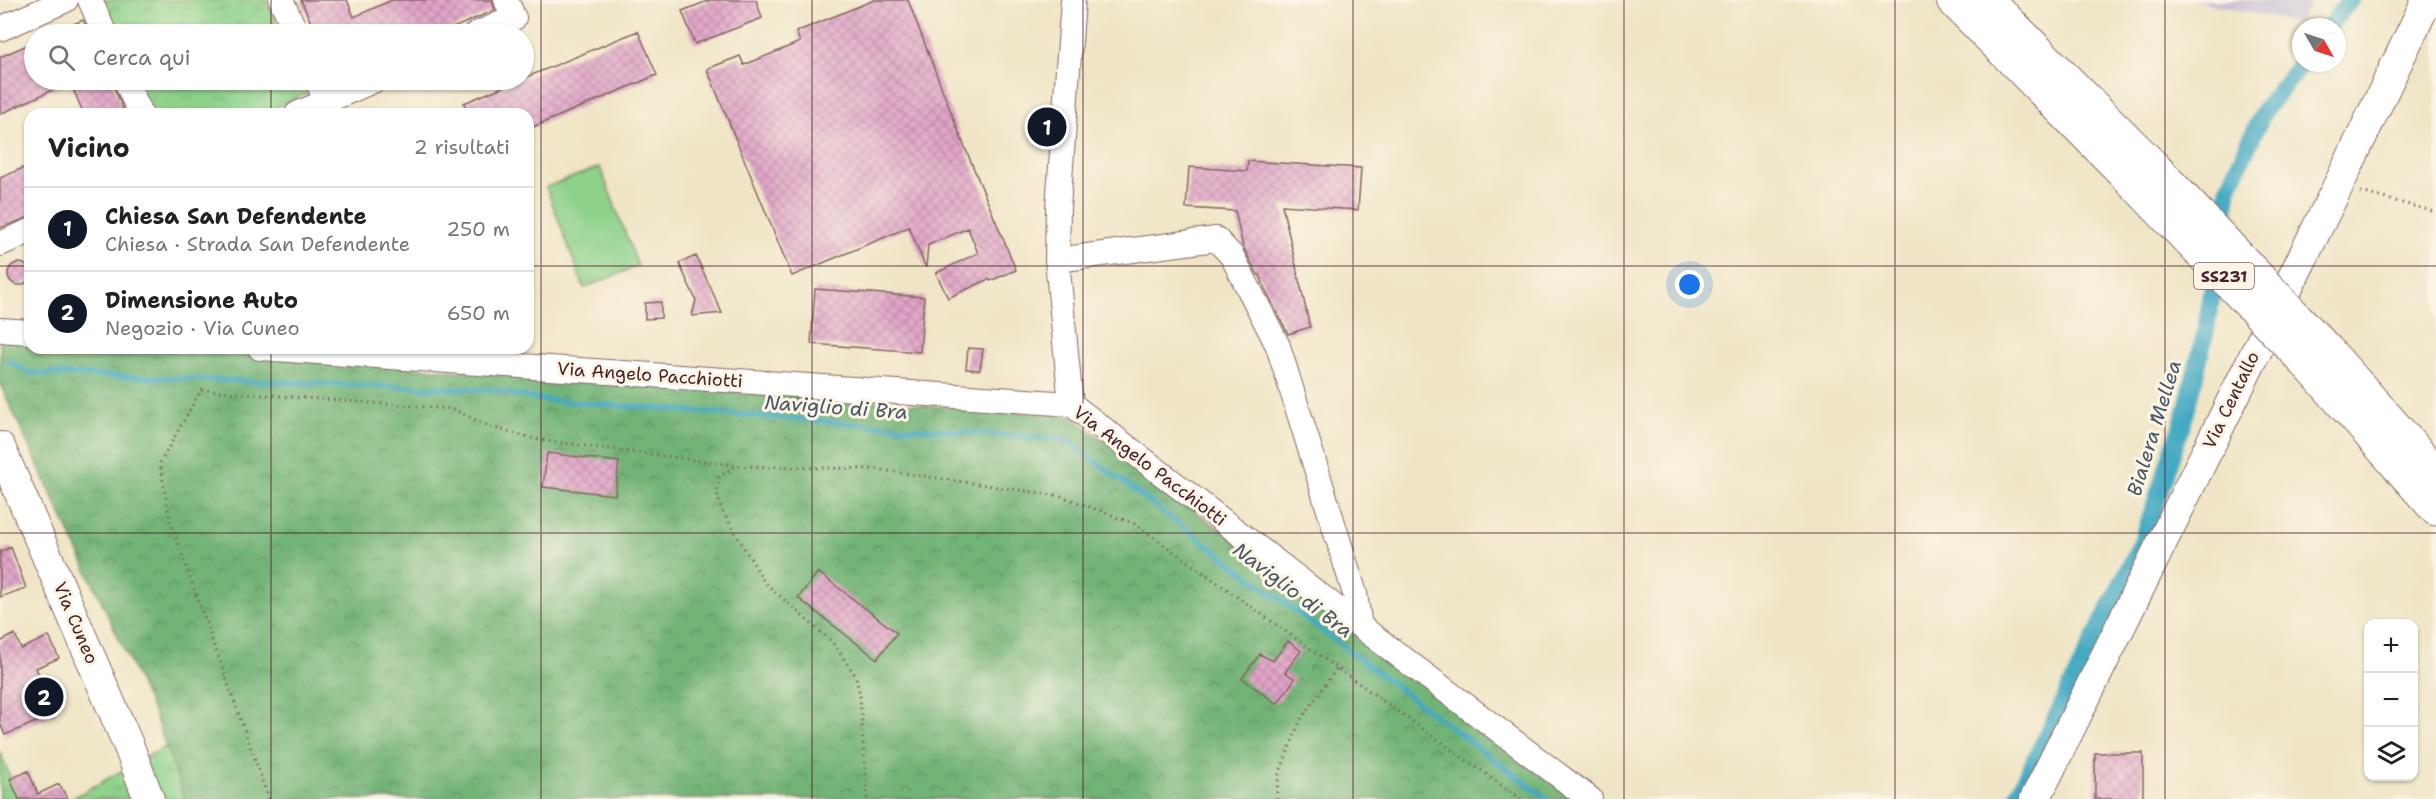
<!DOCTYPE html>
<html lang="it">
<head>
<meta charset="utf-8">
<style>
	:root { --surface:#fff; --page:#f2f2f2; --text:#222; --muted:#767676; --line:#e0e0e0; --accent:#111827 }
	body { margin:0; font-family:"Shantell Sans",sans-serif; background:var(--page); color:var(--text) }
	.controls { position:absolute; right:18px; bottom:18px; display:grid; overflow:hidden; border-radius:12px; box-shadow:0 2px 4px #0004 }
	.controls button { width:54px; height:54px; display:grid; place-items:center; padding:0; border:0; border-bottom:2px solid var(--line); background:var(--surface); color:var(--text); font:30px sans-serif }
	.compass { position:absolute; left:2292px; top:18px; width:54px; height:54px; border-radius:50%; background:var(--surface); box-shadow:0 2px 4px #0004; rotate:129deg }
	.you { position:absolute; left:1690px; top:285px; width:21px; height:21px; margin:-15px; border:4px solid #fff; border-radius:50%; background:#1a73e8; box-shadow:0 0 0 9px #1a73e833 }
	.badge { display:grid; place-items:center; width:39px; height:39px; border-radius:50%; background:var(--accent); color:#fff; font-size:20px; font-weight:700 }
	.pin { position:absolute; translate:-50% -50%; border:3px solid #fff; box-shadow:0 2px 6px #0006 }
	.list { margin:0; padding:0; list-style:none }
	h2 { display:flex; justify-content:space-between; align-items:center; height:78px; margin:0; padding:0 24px; font-size:26px }
	h2 small { font-size:20px; font-weight:400; color:var(--muted) }
	.list li { display:grid; grid-template-columns:39px 1fr auto; gap:18px; align-items:center; box-sizing:border-box; height:84px; padding:0 24px; border-top:2px solid var(--line) }
	.list b { display:block; font-size:22px; white-space:nowrap }
	.list p { margin:0; font-size:20px; white-space:nowrap; color:var(--muted) }
	.list em { font-size:20px; font-style:normal; color:var(--muted) }
	.icon { flex:none; width:33px; height:33px; fill:none; stroke:currentColor; stroke-width:2; stroke-linecap:round; stroke-linejoin:round }
	.map { position:relative; flex:none; width:2436px; height:799px; overflow:hidden }
	.search { position:absolute; background:var(--surface); box-shadow:0 2px 4px #0004; left:24px; top:24px; width:510px; height:66px; display:flex; align-items:center; gap:15px; box-sizing:border-box; padding:0 21px; border-radius:33px; color:var(--muted); font-size:22px }
	.panel { position:absolute; background:var(--surface); box-shadow:0 2px 4px #0004; left:24px; top:108px; width:510px; height:246px; border-radius:18px }
	.map>svg:first-child { display:block }
	.industrial { fill:#c8bfd8 }
	.grass { fill:url(#grass-tufts); stroke:#6c785a; stroke-width:1.5 }
	.forest { fill:url(#forest-crowns); stroke:#5e6950; stroke-width:1.5 }
	.park { fill:#8dd18a; stroke:#6c785a; stroke-width:1.5 }
	.lines { fill:none; stroke-linecap:round; stroke-linejoin:round }
	.stream { stroke:#43a9c3; stroke-width:5 }
	.canal { stroke:#43a9c3; stroke-width:18 }
	.building { fill:url(#building-cross-hatch) }
	.minor-casing { stroke:#846461; stroke-width:26 }
	.major-casing { stroke:#846461; stroke-width:32 }
	.highway-casing { stroke:#846461; stroke-width:35 }
	.path { stroke:#846461; stroke-width:3; stroke-dasharray:1.5 4.5; stroke-linecap:butt }
	.minor { stroke:#fff; stroke-width:24 }
	.major { stroke:#fff; stroke-width:30 }
	.highway { stroke:#fff; stroke-width:33 }
	.highway-bridge-casing { stroke:#846461; stroke-width:35; stroke-linecap:butt }
	.highway-bridge { stroke:#fff; stroke-width:33 }
	.grid { fill:none; stroke:#4a1f2b; stroke-width:1.5; stroke-opacity:0.55 }
	.labels { text-anchor:middle; dominant-baseline:central; stroke-width:6; stroke-linejoin:round; paint-order:stroke }
	.shield { fill:#fcf5e5; stroke:#7f5f63; stroke-width:1.5 }
	.shield-label { font-size:16px; font-weight:bold; fill:#4a1f2b }
	.street-label { font-size:18px; fill:#4a1f2b; stroke:#fcf5e5 }
	.water-label { font-size:20px; font-style:italic; fill:#475668; stroke:#fcf5e5 }
</style>
</head>
<body>
<div class="map">
<svg width="2436" height="799" viewBox="0 0 2436 799">
	<defs>
		<pattern id="grass-tufts" width="24" height="20" patternUnits="userSpaceOnUse" patternTransform="scale(1.5)"><rect width="24" height="20" fill="#8dd18a"/><path d="M3 7l-1-3M5 7V3M7 7l1-3M15 17l-1-3M17 17v-4M19 17l1-3" fill="none" stroke="#7bb377"/></pattern>
		<pattern id="forest-crowns" width="20" height="18" patternUnits="userSpaceOnUse" patternTransform="scale(1.5)"><rect width="20" height="18" fill="#72b376"/><path d="M2 6a3 3 0 1 1 6 0M12 15a3 3 0 1 1 6 0" fill="none" stroke="#609161"/></pattern>
		<pattern id="building-cross-hatch" width="8" height="8" patternUnits="userSpaceOnUse" patternTransform="scale(1.5)"><rect width="8" height="8" fill="#e1a5c8"/><path d="M0 0l8 8M0 8l8-8" fill="none" stroke="#b886a3"/></pattern>
	</defs>
	<rect width="100%" height="100%" fill="#fcf5e5"/>
	<filter id="ink" filterUnits="userSpaceOnUse"><feTurbulence type="fractalNoise" baseFrequency=".0167" numOctaves="2"/><feDisplacementMap in="SourceGraphic" scale="12" xChannelSelector="R" yChannelSelector="G"/><feConvolveMatrix kernelMatrix="1 2 1 2 8 2 1 2 1" color-interpolation-filters="sRGB"/></filter>
	<filter id="wash" filterUnits="userSpaceOnUse"><feTurbulence type="fractalNoise" baseFrequency=".008" numOctaves="4" result="noise"/><feDisplacementMap in="SourceGraphic" scale="24" xChannelSelector="R" yChannelSelector="G"/><feGaussianBlur stdDeviation="1.35" result="paint"/><feColorMatrix in="noise" values="0 0 0 0 0 0 0 0 0 0 0 0 0 0 0 0 0 1.4 0 .05"/><feComposite in="paint" operator="in"/></filter>
	<g filter="url(#wash)">
		<rect width="100%" height="100%" fill="#efe5c6"/>
		<!-- industrial -->
		<path class="industrial" d="M2193 0H2312L2298 23Z"/>
		<!-- grass -->
		<path class="grass" d="M98 0H266L282 34H113Z
			M134 80H302L308 93 262 114H149Z
			M166 746 185 799H71Z
			M0 752 19 799H0Z"/>
		<!-- forest -->
		<path class="forest" d="M0 334 30 339V348H148L1071 416 1574 799H185L155 716 0 384Z"/>
		<!-- park -->
		<path class="park" d="M600 167 638 266 584 288 546 187Z"/>
		<g class="lines">
			<!-- stream -->
			<path class="stream" d="M8 361 30 373 490 390 545 400 1067 440 1547 799"/>
			<!-- canal -->
			<path class="canal" d="M2329 27 2350 0
				M2016 799 2143 540 2186 412 2206 330 2229 187 2264 111 2302 63"/>
		</g>
		<g id="blocks">
			<!-- building -->
			<path class="building" d="M301 0H347L354 17 392 0H492L495 10 439 34H316Z
				M710 0H756L762 18 695 44 682 11Z
				M874 0H908L959 133 1016 270 990 281 989 279 948 298 936 273 978 253 968 228 928 245 926 268 909 227 792 276 707 69 740 56 744 65 800 42 796 32Z
				M83 20 90 34H50Z
				M638 31 657 75 528 129V114H469L464 103Z
				M34 42V80H111L125 114H84L70 82 0 114V57Z
				M1051 108 1048 145 1040 146 1036 110Z
				M1248 161 1361 168 1358 210 1282 205 1310 327 1288 334 1265 289 1260 275H1258L1243 247 1235 211 1186 208 1189 167 1247 171Z
				M30 165V217L0 228V178Z
				M696 256 722 313 692 316 696 300 679 263Z
				M8 274a11 11 0 1 1 22 0a11 11 0 1 1-22 0Z
				M815 289 924 297 920 352 811 344Z
				M661 302V318L645 319V303Z
				M968 348 983 349 980 370 966 369Z
				M547 453 619 462 615 495 543 487Z
				M11 547 26 588 0 597V552Z
				M818 572 897 633 877 659 798 598Z
				M15 634 21 649 49 636 59 658 36 668 55 714 5 735 0 723V642Z
				M1288 641 1301 651 1285 672 1295 679 1277 704 1242 678 1260 654 1273 661Z
				M2095 753H2143V799H2095Z
				M28 771 38 794 59 784 68 799H19L10 779Z"/>
		</g>
	</g>
	<g filter="url(#ink)">
		<use href="#blocks" fill-opacity="0" stroke="#846461" stroke-width="1.5"/>
		<g class="lines">
			<!-- minor casing -->
			<g class="minor-casing">
				<path id="minor" d="M90 0 105 34
					M281 0 297 34
					M0 29 66 0
					M476 34 514 18 506 0
					M125 80 141 114
					M317 80 326 101
					M297 114 375 80
					M0 244 30 231
					M1057 260 1216 239 1232 256 1278 346 1355 594 1360 626
					M0 330 30 332
					M260 348 1071 404 1360 626 1590 799
					M1071 404 1057 260 1058 207 1073 0"/>
			</g>
			<!-- major casing -->
			<g class="major-casing">
				<path id="major" d="M0 447 129 747 149 799
					M2035 799 2340 182 2427 0"/>
			</g>
			<!-- highway casing -->
			<g class="highway-casing">
				<path id="highway" d="M1953 0 2134 183
					M1987 0 2152 165
					M2327 350 2436 473
					M2313 370 2436 509"/>
			</g>
			<!-- path -->
			<path class="path" d="M2361 192 2436 212
				M269 799 170 521 160 463 201 390 452 409 491 427 539 440 734 465
				M867 799 860 696 856 676 832 642 765 583 721 509 717 492 719 477 736 466 875 469 1061 496 1135 524 1521 799
				M1276 799 1279 774 1300 721 1337 668"/>
			<!-- minor -->
			<use href="#minor" class="minor"/>
			<!-- major -->
			<use href="#major" class="major"/>
			<!-- highway -->
			<use href="#highway" class="highway"/>
			<!-- highway-bridge casing -->
			<g class="highway-bridge-casing">
				<path id="highway-bridge" d="M2152 165 2327 350
					M2134 183 2313 370"/>
			</g>
			<!-- highway-bridge -->
			<use href="#highway-bridge" class="highway-bridge"/>
		</g>
	</g>
	<!-- grid -->
	<path class="grid" d="M271 0V34M541 0V799M812 0V799M1083 0V799M1353 0V799M1624 0V799M1895 0V799M2165 0V799M271 80V114M0 266H30M528 266H2436M271 348V799M0 533H2436"/>
	<g class="labels">
		<!-- shield labels -->
		<rect class="shield" x="2194" y="263" width="60" height="26" rx="4.5"/>
		<g class="shield-label">
			<text x="2224" y="276">SS231</text>
		</g>
		<!-- street labels -->
		<g class="street-label">
			<text transform="translate(650 375) rotate(4)">Via Angelo Pacchiotti</text>
			<text transform="translate(2231 400) rotate(-64)">Via Centallo</text>
			<text transform="translate(1150 466) rotate(37)">Via Angelo Pacchiotti</text>
			<text transform="translate(76 623) rotate(67)">Via Cuneo</text>
		</g>
		<!-- water labels -->
		<g class="water-label">
			<text transform="translate(836 407) rotate(4)">Naviglio di Bra</text>
			<text transform="translate(2154 428) rotate(-73)">Bialera Mellea</text>
			<text transform="translate(1293 590) rotate(37)">Naviglio di Bra</text>
		</g>
	</g>
</svg>
<div class="controls">
<button>+</button>
<button>−</button>
<button><svg class="icon" aria-label="layers" viewBox="0 0 24 24"><path d="M12 4l9 5-9 5-9-5zM3 14l9 5 9-5"/></svg></button>
</div>
<svg class="compass" viewBox="-18 -18 36 36"><path d="M0-13l5 13h-10z" fill="#e53935"/><path d="M0 13l5-13h-10z" fill="#767676"/></svg>
<div class="you"></div>
<div class="pin badge" style="left:1047px;top:127px">1</div>
<div class="pin badge" style="left:44px;top:697px">2</div>
<div class="search"><svg class="icon" aria-label="search" viewBox="0 0 24 24"><circle cx="10" cy="10" r="6"/><path d="M15 15l6 6"/></svg>Cerca qui</div>
<section class="panel">
<h2>Vicino<small>2 risultati</small></h2>
<ul class="list">
<li><span class="badge">1</span><div><b>Chiesa San Defendente</b><p>Chiesa · Strada San Defendente</p></div><em>250 m</em></li>
<li><span class="badge">2</span><div><b>Dimensione Auto</b><p>Negozio · Via Cuneo</p></div><em>650 m</em></li>
</ul>
</section>
</div>
</body>
</html>
